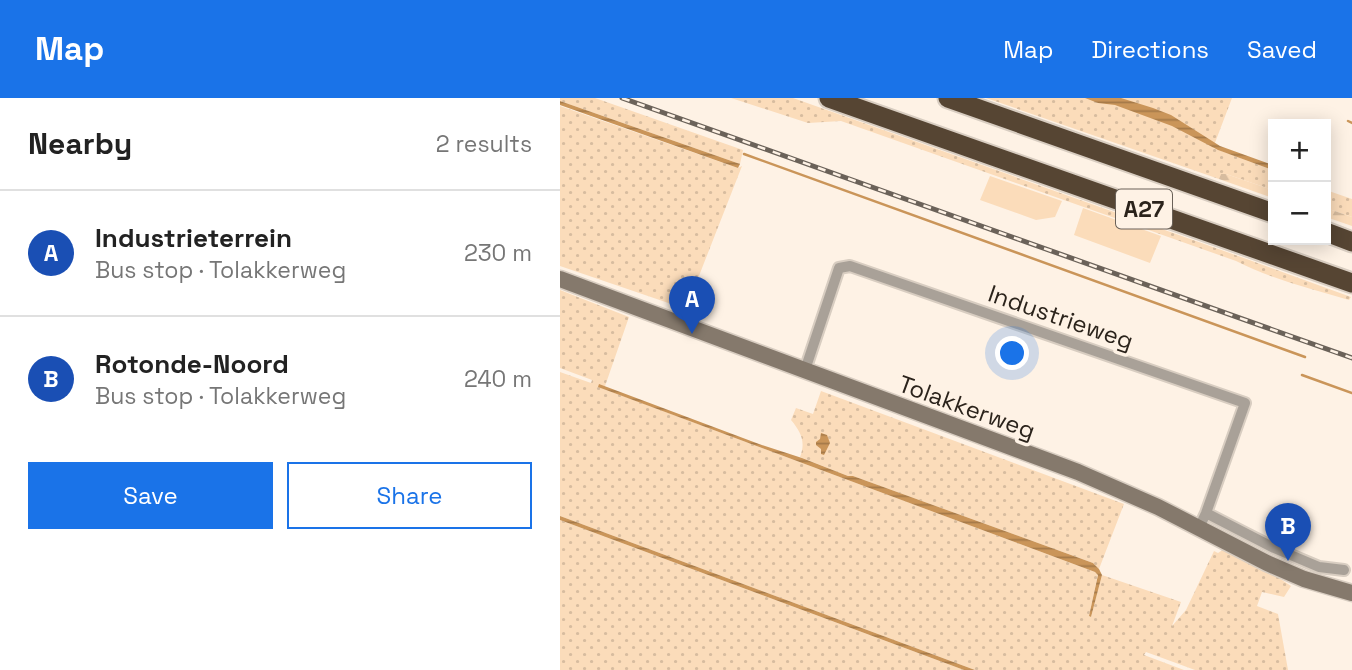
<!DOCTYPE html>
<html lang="en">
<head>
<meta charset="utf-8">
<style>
	:root { --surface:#fff; --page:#f6f6f6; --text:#222; --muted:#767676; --line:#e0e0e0; --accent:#1a73e8 }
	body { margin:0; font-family:"Space Grotesk",sans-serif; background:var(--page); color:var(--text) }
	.controls { position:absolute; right:21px; top:21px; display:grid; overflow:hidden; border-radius:0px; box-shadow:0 4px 18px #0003 }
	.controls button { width:63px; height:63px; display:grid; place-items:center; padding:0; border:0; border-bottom:2px solid var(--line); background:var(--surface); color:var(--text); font:35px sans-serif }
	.you { position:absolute; left:453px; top:256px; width:24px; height:24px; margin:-18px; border:5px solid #fff; border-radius:50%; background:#1a73e8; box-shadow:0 0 0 10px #1a73e833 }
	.badge { display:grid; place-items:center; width:46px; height:46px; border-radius:50%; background:var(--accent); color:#fff; font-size:23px; font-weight:700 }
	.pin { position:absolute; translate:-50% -58px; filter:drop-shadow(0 2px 4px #0008) }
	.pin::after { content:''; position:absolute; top:37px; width:24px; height:21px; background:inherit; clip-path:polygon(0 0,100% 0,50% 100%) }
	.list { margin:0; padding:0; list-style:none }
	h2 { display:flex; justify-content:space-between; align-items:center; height:91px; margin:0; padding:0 28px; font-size:30px }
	h2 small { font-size:23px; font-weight:400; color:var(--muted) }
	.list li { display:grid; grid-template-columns:46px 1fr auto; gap:21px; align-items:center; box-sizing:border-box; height:126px; padding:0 28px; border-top:2px solid var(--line) }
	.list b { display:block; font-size:26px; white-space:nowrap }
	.list p { margin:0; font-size:23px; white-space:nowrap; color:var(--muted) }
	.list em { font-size:23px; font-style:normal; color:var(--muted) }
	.actions { display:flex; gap:14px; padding:21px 28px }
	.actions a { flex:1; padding:16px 0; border:2px solid var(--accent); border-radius:0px; text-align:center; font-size:24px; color:var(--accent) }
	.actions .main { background:var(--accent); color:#fff }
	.map { position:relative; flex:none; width:792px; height:572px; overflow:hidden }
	header { display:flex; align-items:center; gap:42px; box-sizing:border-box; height:98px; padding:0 35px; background:var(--accent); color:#fff }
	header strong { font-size:33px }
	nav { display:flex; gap:38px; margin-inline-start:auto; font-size:24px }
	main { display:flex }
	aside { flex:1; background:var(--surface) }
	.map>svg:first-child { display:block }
	.grass { fill:url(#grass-dots) }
	.forest { fill:url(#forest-firs) }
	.pitch { fill:#fbdcba }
	.water { fill:url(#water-rules) }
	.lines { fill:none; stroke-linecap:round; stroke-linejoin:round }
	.stream { stroke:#ca9559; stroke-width:2.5 }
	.minor-casing { stroke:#d8cdc1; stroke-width:14 }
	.secondary-casing { stroke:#d8cdc1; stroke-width:19 }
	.motorway-casing { stroke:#d8cdc1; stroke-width:23 }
	.minor { stroke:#a9a198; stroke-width:10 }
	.secondary { stroke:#85796c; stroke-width:16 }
	.motorway { stroke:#564533; stroke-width:19 }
	.rail-casing { stroke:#6b6259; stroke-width:5 }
	.rail { stroke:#fef2e5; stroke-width:2.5; stroke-dasharray:8; stroke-linecap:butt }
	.labels { text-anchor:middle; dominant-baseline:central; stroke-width:7; stroke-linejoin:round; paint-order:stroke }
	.shield { fill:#fef2e5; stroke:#6a6158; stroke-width:2 }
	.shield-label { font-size:23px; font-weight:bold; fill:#2b231b }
	.street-label { font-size:24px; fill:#2b231b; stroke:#fef2e5 }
</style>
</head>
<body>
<header>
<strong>Map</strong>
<nav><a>Map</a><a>Directions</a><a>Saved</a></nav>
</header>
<main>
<aside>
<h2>Nearby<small>2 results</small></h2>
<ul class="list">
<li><span class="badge" style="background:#1a4fb4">A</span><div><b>Industrieterrein</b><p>Bus stop · Tolakkerweg</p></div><em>230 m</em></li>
<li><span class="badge" style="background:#1a4fb4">B</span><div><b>Rotonde-Noord</b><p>Bus stop · Tolakkerweg</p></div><em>240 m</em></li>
</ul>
<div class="actions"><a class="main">Save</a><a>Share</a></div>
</aside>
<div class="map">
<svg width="792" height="572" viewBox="0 0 792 572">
	<defs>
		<pattern id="grass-dots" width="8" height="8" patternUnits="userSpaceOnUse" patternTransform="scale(1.75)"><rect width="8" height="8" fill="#fbdcba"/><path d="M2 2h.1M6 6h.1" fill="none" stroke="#d7bc9f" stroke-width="1.8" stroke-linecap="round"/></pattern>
		<pattern id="forest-firs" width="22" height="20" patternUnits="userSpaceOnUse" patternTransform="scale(1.75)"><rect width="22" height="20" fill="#fbdcba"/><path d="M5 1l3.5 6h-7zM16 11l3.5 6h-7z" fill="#d7bc9f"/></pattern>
		<pattern id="water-rules" width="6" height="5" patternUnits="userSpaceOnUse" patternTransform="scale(1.75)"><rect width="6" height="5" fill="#ca9559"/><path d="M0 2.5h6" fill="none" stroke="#a47949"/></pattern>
	</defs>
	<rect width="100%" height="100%" fill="#fef2e5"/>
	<!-- grass -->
	<path class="grass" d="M0 0H35L183 52 180 66 0 3Z
		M171 0H233L681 159 791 199 789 202C751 191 711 181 676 163L281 23 248 25Z
		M426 0H672L653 50 713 72V92L666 76H662L659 81Z
		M0 8 178 70 182 68 126 211 0 168Z
		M766 92 792 101V119L766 110Z
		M0 192 69 219 44 291 535 474 538 476 529 518 531 519 542 477 621 504 612 528 626 512 654 453 658 455 664 451 710 474 731 488 724 499 702 494 697 508 718 516 728 572H635L586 554 584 557 624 572H415L0 418V274L31 285 32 282 0 270Z
		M261 293 564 406 539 471 533 465 293 378H288L240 359C246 344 241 334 231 322L236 310 253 316Z
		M0 422 404 572H0Z"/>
	<!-- forest -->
	<path class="forest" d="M661 76H666L713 92V100L659 81Z
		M766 110 792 119V128L766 119Z"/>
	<!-- pitch -->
	<path class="pitch" d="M430 78 502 103 495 119 476 122 420 102Z
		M523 110 601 138 590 165 514 137Z"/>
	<!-- water -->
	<path class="water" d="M525 0H561L593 10 611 17 660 48 713 67V72L658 52 612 28 555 7 538 5Z
		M0 3 180 66 178 70 0 7Z
		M39 286 199 346 242 360 288 378H293L533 465 539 471 542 477 531 519 529 518 538 477 535 474 38 289Z
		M261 335 267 337 270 345 264 357 261 356V351L256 347V344L260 341Z
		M0 418 415 572H404L0 422Z"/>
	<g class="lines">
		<!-- stream -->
		<path class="stream" d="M788 23 792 25
			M184 56 745 259
			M742 277 792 295"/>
		<!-- minor casing -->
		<g class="minor-casing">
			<path id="minor" d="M245 272 279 170 290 168 685 305 646 415 639 430
				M646 415 714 450 759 469 784 472"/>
		</g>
		<!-- secondary casing -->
		<g class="secondary-casing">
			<path id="secondary" d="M0 181 518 374 598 409 707 465 744 481 792 495"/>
		</g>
		<!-- motorway casing -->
		<g class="motorway-casing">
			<path id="motorway" d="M269 0 792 185
				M388 0 713 115
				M766 134 792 144"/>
		</g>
		<!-- minor -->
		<use href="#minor" class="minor"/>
		<!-- secondary -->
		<use href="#secondary" class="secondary"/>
		<!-- motorway -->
		<use href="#motorway" class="motorway"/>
		<!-- rail casing -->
		<g class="rail-casing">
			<path id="rail" d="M62 0 792 260"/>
		</g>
		<!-- rail -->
		<use href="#rail" class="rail"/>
	</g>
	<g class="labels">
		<!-- shield labels -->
		<rect class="shield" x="556" y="91.5" width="56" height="39" rx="5"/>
		<g class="shield-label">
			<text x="584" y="111">A27</text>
		</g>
		<!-- street labels -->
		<g class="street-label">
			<text transform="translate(501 219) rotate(19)">Industrieweg</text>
			<text transform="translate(407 309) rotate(20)">Tolakkerweg</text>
		</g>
	</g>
</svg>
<div class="controls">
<button>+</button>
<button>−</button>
</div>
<div class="you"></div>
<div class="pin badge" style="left:132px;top:236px;background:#1a4fb4">A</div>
<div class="pin badge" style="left:728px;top:463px;background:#1a4fb4">B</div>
</div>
</main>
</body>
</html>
